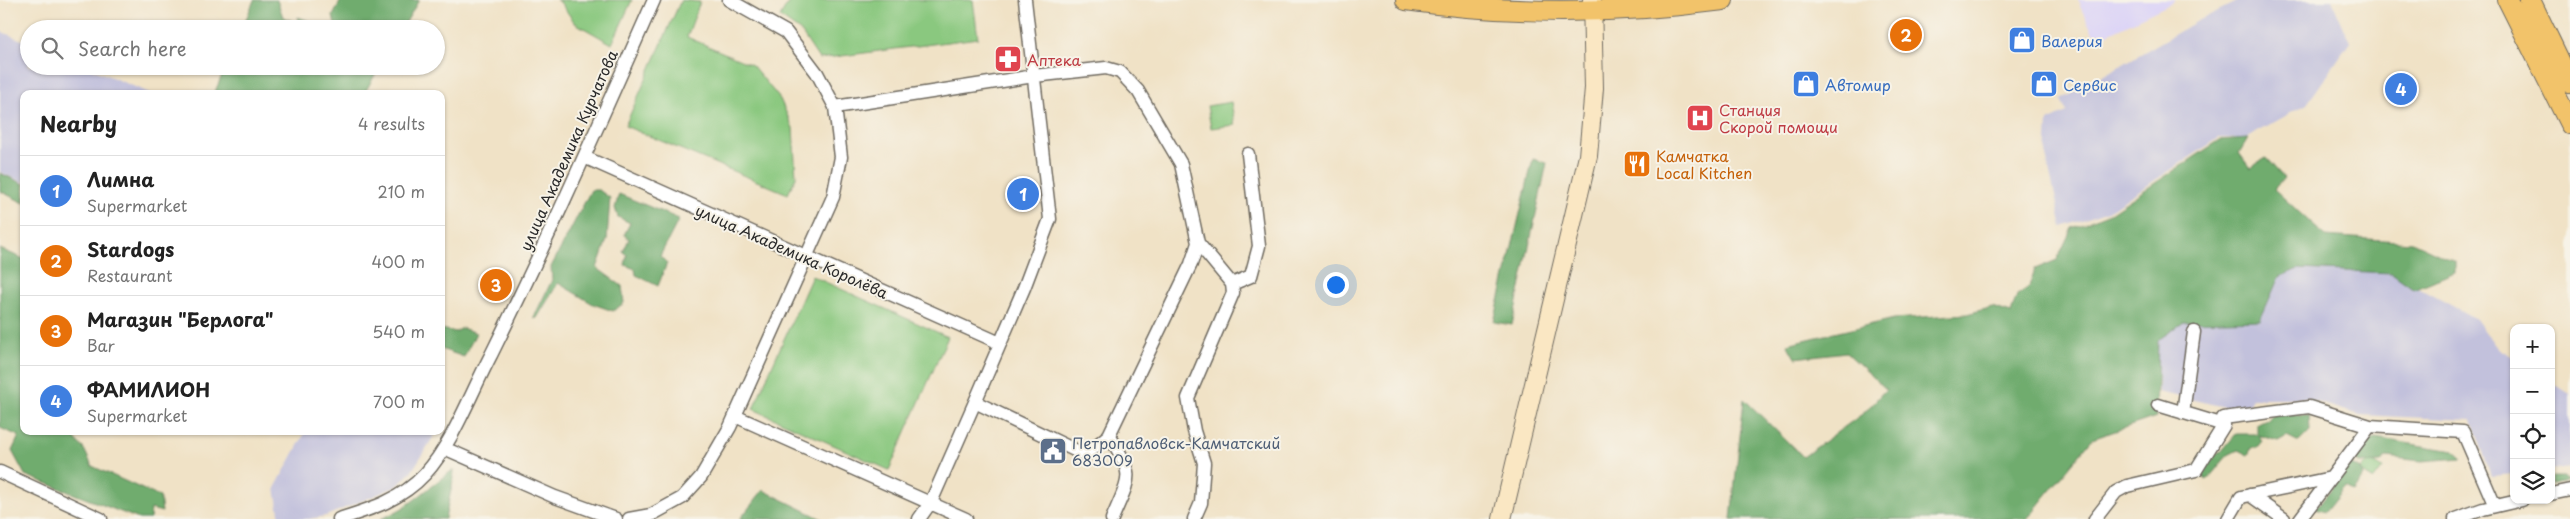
<!DOCTYPE html>
<html lang="en">
<head>
<meta charset="utf-8">
<style>
	:root { --surface:#fff; --page:#f6f6f6; --text:#222; --muted:#767676; --line:#e0e0e0; --accent:#d1495b }
	body { margin:0; font-family:"Playpen Sans",sans-serif; background:var(--page); color:var(--text) }
	.controls { position:absolute; right:15px; bottom:15px; display:grid; overflow:hidden; border-radius:10px; box-shadow:0 1px 4px #0004 }
	.controls button { width:45px; height:45px; display:grid; place-items:center; padding:0; border:0; border-bottom:1px solid var(--line); background:var(--surface); color:var(--text); font:25px sans-serif }
	.you { position:absolute; left:1335px; top:284px; width:18px; height:18px; margin:-12px; border:4px solid #fff; border-radius:50%; background:#1a73e8; box-shadow:0 0 0 8px #1a73e833 }
	.badge { display:grid; place-items:center; width:32px; height:32px; border-radius:50%; background:var(--accent); color:#fff; font-size:16px; font-weight:700 }
	.pin { position:absolute; translate:-50% -50%; border:2px solid #fff; box-shadow:0 1px 5px #0006 }
	.list { margin:0; padding:0; list-style:none }
	h2 { display:flex; justify-content:space-between; align-items:center; height:65px; margin:0; padding:0 20px; font-size:21px }
	h2 small { font-size:16px; font-weight:400; color:var(--muted) }
	.list li { display:grid; grid-template-columns:32px 1fr auto; gap:15px; align-items:center; box-sizing:border-box; height:70px; padding:0 20px; border-top:1px solid var(--line) }
	.list b { display:block; font-size:19px; white-space:nowrap }
	.list p { margin:0; font-size:16px; white-space:nowrap; color:var(--muted) }
	.list em { font-size:16px; font-style:normal; color:var(--muted) }
	.icon { flex:none; width:28px; height:28px; fill:none; stroke:currentColor; stroke-width:2; stroke-linecap:round; stroke-linejoin:round }
	.map { position:relative; flex:none; width:2570px; height:519px; overflow:hidden }
	.search { position:absolute; background:var(--surface); box-shadow:0 1px 4px #0004; left:20px; top:20px; width:425px; height:55px; display:flex; align-items:center; gap:12px; box-sizing:border-box; padding:0 18px; border-radius:28px; color:var(--muted); font-size:19px }
	.panel { position:absolute; background:var(--surface); box-shadow:0 1px 4px #0004; left:20px; top:90px; width:425px; height:345px; border-radius:10px }
	.map>svg:first-child { display:block }
	.built { fill:#ddd5f6 }
	.industrial { fill:#c2c1dc }
	.green { fill:#8ac87f; stroke:#5a7a55 }
	.forest { fill:#6fac6e; stroke:#4d6c4c }
	.lines { fill:none; stroke-linecap:round; stroke-linejoin:round }
	.minor-casing { stroke:#706b61; stroke-width:15 }
	.secondary-casing { stroke:#706b61; stroke-width:20 }
	.primary-casing { stroke:#706b61; stroke-width:22 }
	.minor { stroke:#fff; stroke-width:12 }
	.secondary { stroke:#fae7c3; stroke-width:18 }
	.primary { stroke:#f2c36a; stroke-width:20 }
	.labels { text-anchor:middle; dominant-baseline:central; stroke-width:4; stroke-linejoin:round; paint-order:stroke }
	.shop-label { font-size:15px; fill:#366cbe; stroke:#f7f3e8; text-anchor:start }
	.health-label { font-size:15px; fill:#be3a42; stroke:#f7f3e8; text-anchor:start }
	.street-label { font-size:15px; fill:#2b2b2b; stroke:#f7f3e8 }
	.food-label { font-size:15px; fill:#c56008; stroke:#f7f3e8; text-anchor:start }
	.service-label { font-size:15px; fill:#4e5e75; stroke:#f7f3e8; text-anchor:start }
</style>
</head>
<body>
<div class="map">
<svg width="2570" height="519" viewBox="0 0 2570 519">
	<rect width="100%" height="100%" fill="#f7f3e8"/>
	<filter id="ink" filterUnits="userSpaceOnUse"><feTurbulence type="fractalNoise" baseFrequency=".02" numOctaves="2"/><feDisplacementMap in="SourceGraphic" scale="10" xChannelSelector="R" yChannelSelector="G"/><feConvolveMatrix kernelMatrix="1 2 1 2 8 2 1 2 1" color-interpolation-filters="sRGB"/></filter>
	<filter id="wash" filterUnits="userSpaceOnUse"><feTurbulence type="fractalNoise" baseFrequency=".0096" numOctaves="4" result="noise"/><feDisplacementMap in="SourceGraphic" scale="20" xChannelSelector="R" yChannelSelector="G"/><feGaussianBlur stdDeviation="1.12" result="paint"/><feColorMatrix in="noise" values="0 0 0 0 0 0 0 0 0 0 0 0 0 0 0 0 0 1.4 0 .05"/><feComposite in="paint" operator="in"/></filter>
	<g filter="url(#wash)">
		<rect width="100%" height="100%" fill="#f0e2c6"/>
		<!-- built -->
		<path class="built" d="M2077 0H2174V2L2104 36 2093 33Z"/>
		<!-- industrial -->
		<path class="industrial" d="M2240 0H2332L2350 42 2307 104 2246 138H2219L2108 211 2062 227 2046 156 2048 121 2067 112 2061 100 2196 22Z
			M0 31 29 43V66H85L152 94H24V183L0 172Z
			M2298 269 2392 273 2476 319 2497 348 2514 358V474L2491 476 2472 420 2360 415 2304 398H2251L2248 412 2158 392V339L2184 322 2260 320 2279 277Z
			M2551 382 2570 394V468L2551 470Z
			M306 431H425L434 436 412 471 397 486 326 516 309 519H280L275 488Z"/>
		<!-- green -->
		<path class="green" d="M556 0H632L612 44 575 23 560 2Z
			M681 0 700 2 687 37 752 65 780 99 793 128 796 177 788 194 625 126Z
			M790 0H973L978 38 819 59 801 32 780 17Z
			M1231 102 1235 125 1211 128 1207 106Z
			M812 276 948 337 889 470 753 409Z
			M2370 460 2383 468 2374 480 2360 471Z"/>
		<!-- forest -->
		<path class="forest" d="M254 0H277L283 17 297 23 298 17 323 26 325 29H242Z
			M341 0H419L402 29H336L333 16Z
			M226 66H380L364 94 351 92 349 94H214Z
			M2248 138 2239 153 2250 168 2266 158 2284 178 2274 189 2325 236 2412 242 2455 262V272L2414 289 2392 273 2298 269 2279 277 2260 320 2184 322 2158 340 2156 417 2092 439 2027 519H1731L1744 399 1803 457 1865 412 1886 389 1846 352 1795 358 1787 344 1894 319 1967 314 1992 307 2011 313 2017 295 2029 287 2035 269 2057 260 2072 228 2110 213 2220 140Z
			M1533 159 1547 163 1512 325 1494 322Z
			M0 173 24 184V203L0 191Z
			M591 190H599L610 198 607 240 597 268 622 286 624 303 613 311 593 304 558 283 537 318 533 319 552 280 551 267Z
			M619 194 679 219 660 256 667 263 658 286 636 275 635 269 625 265 627 255 623 252 629 239 624 235 630 223 618 217 615 208Z
			M0 249 24 259V431H71L72 436 84 449 92 466 160 497 162 512 151 509 150 519H139L25 475 12 451 19 436 0 428Z
			M462 328 476 333 464 357 441 349V329L456 332Z
			M2274 413 2309 415 2310 431 2299 442 2287 436 2278 441 2258 435 2262 441 2257 447 2251 449 2248 455 2238 450 2228 455 2207 480 2198 474 2205 460 2221 452 2236 434H2257V424L2268 420Z
			M2375 438 2454 451 2462 458 2421 461 2387 457 2381 462 2359 463 2350 456Z
			M2348 465 2360 468 2364 476 2353 491 2345 487 2325 512 2315 509 2340 478 2338 474Z
			M453 470V481L445 519H380C412 507 426 488 453 470Z
			M2551 477H2564L2568 482 2551 485Z
			M763 490 822 519H740Z"/>
	</g>
	<g filter="url(#ink)">
		<g class="lines">
			<!-- minor casing -->
			<g class="minor-casing">
				<path id="minor" d="M835 107 1034 76 1106 68 1120 72 1138 91 1181 164 1198 243 1191 264 1109 435 1085 455 975 402
					M584 157 1000 343
					M1232 284 1251 276 1259 246 1248 154
					M2158 405 2224 425
					M2183 413 2194 332
					M735 416 966 519
					M1109 435C1135 478 1131 474 1112 519
					M444 448 555 497 616 519
					M0 472 101 519
					M2551 494 2570 490
					M2250 495 2284 519
					M339 519C371 509 401 500 425 474 453 443 471 393 491 355 549 238 601 119 654 0
					M629 519 651 515 682 498 701 477 730 427 833 197 841 157 835 107 817 73 786 32 729 0
					M919 519 931 502 975 402 1024 288 1050 219 1025 0
					M1194 519 1201 503 1204 463 1194 431 1188 398 1233 293 1232 284 1198 243
					M2095 519 2116 492 2127 486 2196 470 2224 425 2223 418 2309 407 2370 426 2463 432 2495 506
					M2228 519 2241 497 2331 478 2370 426
					M2300 519 2331 478
					M2455 519 2483 509 2522 500"/>
			</g>
			<!-- secondary casing -->
			<g class="secondary-casing">
				<path id="secondary" d="M1502 519 1588 156 1594 88 1592 0"/>
			</g>
			<!-- primary casing -->
			<g class="primary-casing">
				<path id="primary" d="M1406 0C1511 15 1618 14 1723 0
					M2508 0 2570 124
					M2530 0 2570 83"/>
			</g>
			<!-- minor -->
			<use href="#minor" class="minor"/>
			<!-- secondary -->
			<use href="#secondary" class="secondary"/>
			<!-- primary -->
			<use href="#primary" class="primary"/>
		</g>
	</g>
	<!-- icons -->
	<defs>
		<g id="shop-square" transform="scale(1.4375)"><rect x="-9" y="-9" width="18" height="18" rx="4" fill="#3f7fe0" stroke="#f7f3e8"/><path d="M-5-2.5h2.3a2.7 3.5 0 0 1 5.4 0H5L5.5 6h-11ZM-1.5-2.5h3a1.5 2.3 0 0 0-3 0Z" fill="#fff"/></g>
		<g id="pharmacy-square" transform="scale(1.4375)"><rect x="-9" y="-9" width="18" height="18" rx="4" fill="#e0444e" stroke="#f7f3e8"/><path d="M-2-6h4v4h4v4h-4v4h-4v-4h-4v-4h4Z" fill="#fff"/></g>
		<g id="hospital-square" transform="scale(1.4375)"><rect x="-9" y="-9" width="18" height="18" rx="4" fill="#e0444e" stroke="#f7f3e8"/><path d="M-5-5h3v3.5h4V-5h3V5h-3V1.5h-4V5h-3Z" fill="#fff"/></g>
		<g id="restaurant-square" transform="scale(1.4375)"><rect x="-9" y="-9" width="18" height="18" rx="4" fill="#e8710a" stroke="#f7f3e8"/><path d="M-5-6h1v4h1v-4h1v4h1v-4h1v5L-1.5 .5V6h-2V.5L-5-1ZM5-6V6H3V1.5H1.5Q1.5-4 5-6Z" fill="#fff"/></g>
		<g id="civic-square" transform="scale(1.4375)"><rect x="-9" y="-9" width="18" height="18" rx="4" fill="#5c6f8a" stroke="#f7f3e8"/><path d="M-.6-6.5H3V-4.5H.6V-3L4-1V1h2V6H-6V1h2V-1L-.6-3ZM-1.2 2.5V6h2.4V2.5Z" fill="#fff"/></g>
	</defs>
	<g fill-rule="evenodd">
		<use href="#shop-square" x="2022" y="40"/>
		<use href="#pharmacy-square" x="1008" y="59"/>
		<use href="#shop-square" x="1806" y="84"/>
		<use href="#shop-square" x="2044" y="84"/>
		<use href="#hospital-square" x="1700" y="118"/>
		<use href="#restaurant-square" x="1637" y="164"/>
		<use href="#civic-square" x="1053" y="451"/>
	</g>
	<g class="labels">
		<!-- shop labels -->
		<g class="shop-label">
			<text x="2041" y="40">Валерия</text>
			<text x="1825" y="84">Автомир</text>
			<text x="2063" y="84">Сервис</text>
		</g>
		<!-- health labels -->
		<g class="health-label">
			<text x="1027" y="59">Аптека</text>
			<text x="1719" y="109">Станция<tspan x="1719" dy="17">Скорой помощи</tspan></text>
		</g>
		<!-- street labels -->
		<g class="street-label">
			<text transform="translate(568 150) rotate(-66)">улица Академика Курчатова</text>
			<text transform="translate(792 251) rotate(24)">улица Академика Королёва</text>
		</g>
		<!-- food labels -->
		<g class="food-label">
			<text x="1656" y="155">Камчатка<tspan x="1656" dy="17">Local Kitchen</tspan></text>
		</g>
		<!-- service labels -->
		<g class="service-label">
			<text x="1072" y="442">Петропавловск-Камчатский<tspan x="1072" dy="17">683009</tspan></text>
		</g>
	</g>
</svg>
<div class="controls">
<button>+</button>
<button>−</button>
<button><svg class="icon" aria-label="locate" viewBox="0 0 24 24"><circle cx="12" cy="12" r="6"/><path d="M12 2v4M12 18v4M2 12h4M18 12h4"/></svg></button>
<button><svg class="icon" aria-label="layers" viewBox="0 0 24 24"><path d="M12 4l9 5-9 5-9-5zM3 14l9 5 9-5"/></svg></button>
</div>
<div class="you"></div>
<div class="pin badge" style="left:1023px;top:194px;background:#3f7fe0">1</div>
<div class="pin badge" style="left:1906px;top:35px;background:#e8710a">2</div>
<div class="pin badge" style="left:496px;top:285px;background:#e8710a">3</div>
<div class="pin badge" style="left:2401px;top:89px;background:#3f7fe0">4</div>
<div class="search"><svg class="icon" aria-label="search" viewBox="0 0 24 24"><circle cx="10" cy="10" r="6"/><path d="M15 15l6 6"/></svg>Search here</div>
<section class="panel">
<h2>Nearby<small>4 results</small></h2>
<ul class="list">
<li><span class="badge" style="background:#3f7fe0">1</span><div><b>Лимна</b><p>Supermarket</p></div><em>210 m</em></li>
<li><span class="badge" style="background:#e8710a">2</span><div><b>Stardogs</b><p>Restaurant</p></div><em>400 m</em></li>
<li><span class="badge" style="background:#e8710a">3</span><div><b>Магазин &quot;Берлога&quot;</b><p>Bar</p></div><em>540 m</em></li>
<li><span class="badge" style="background:#3f7fe0">4</span><div><b>ФАМИЛИОН</b><p>Supermarket</p></div><em>700 m</em></li>
</ul>
</section>
</div>
</body>
</html>
